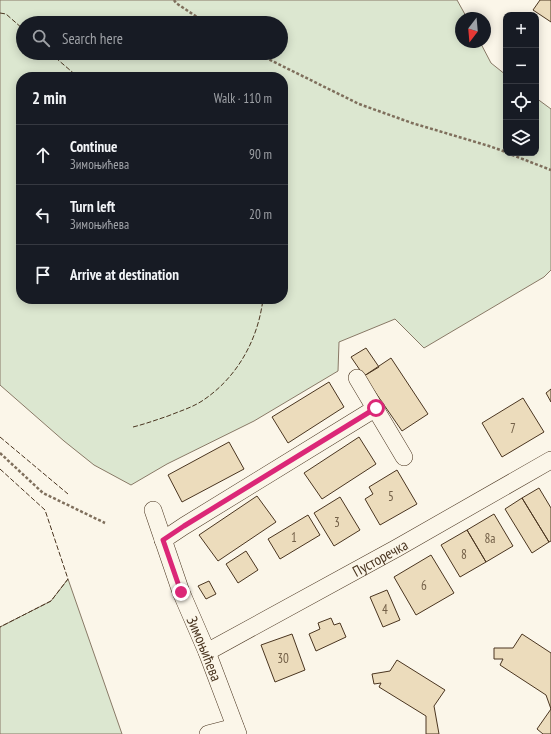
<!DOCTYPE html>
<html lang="en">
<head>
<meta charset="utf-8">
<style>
	:root { --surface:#171b24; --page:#20242c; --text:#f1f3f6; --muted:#9ea1a6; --line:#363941 }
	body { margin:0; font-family:"PT Sans Narrow",sans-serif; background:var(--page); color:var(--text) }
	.controls { position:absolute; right:12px; top:12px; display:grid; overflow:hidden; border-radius:8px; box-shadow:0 2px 10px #0003 }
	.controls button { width:36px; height:36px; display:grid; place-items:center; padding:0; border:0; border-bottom:1px solid var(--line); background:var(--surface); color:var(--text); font:20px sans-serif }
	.compass { position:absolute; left:455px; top:12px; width:36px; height:36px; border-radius:50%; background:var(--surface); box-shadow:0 2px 10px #0003; rotate:196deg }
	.stop { position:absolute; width:12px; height:12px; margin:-9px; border:3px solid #db2777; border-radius:50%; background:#fff }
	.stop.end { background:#db2777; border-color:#fff; box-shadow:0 1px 4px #0008 }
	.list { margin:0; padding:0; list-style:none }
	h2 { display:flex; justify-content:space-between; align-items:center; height:52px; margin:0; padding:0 16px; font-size:17px }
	h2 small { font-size:13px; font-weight:400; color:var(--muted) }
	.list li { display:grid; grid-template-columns:26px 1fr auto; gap:12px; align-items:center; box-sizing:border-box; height:60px; padding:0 16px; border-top:1px solid var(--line) }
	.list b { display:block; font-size:15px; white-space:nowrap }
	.list p { margin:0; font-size:13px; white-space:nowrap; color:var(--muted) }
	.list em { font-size:13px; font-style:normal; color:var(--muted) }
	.icon { flex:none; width:22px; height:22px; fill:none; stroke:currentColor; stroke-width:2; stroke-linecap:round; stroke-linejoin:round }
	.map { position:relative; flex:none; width:551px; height:734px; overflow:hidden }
	.search { position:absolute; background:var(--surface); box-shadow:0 2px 10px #0003; left:16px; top:16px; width:272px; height:44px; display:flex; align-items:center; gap:10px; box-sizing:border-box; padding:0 14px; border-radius:22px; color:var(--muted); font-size:15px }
	.panel { position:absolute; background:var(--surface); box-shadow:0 2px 10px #0003; left:16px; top:72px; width:272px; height:232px; border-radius:16px }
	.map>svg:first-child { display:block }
	.green { fill:#dce7d0; stroke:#887966; fill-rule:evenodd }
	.building { fill:#ecdcbc; stroke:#4a3520 }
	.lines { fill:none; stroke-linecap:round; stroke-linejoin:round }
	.street-casing { stroke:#4a3520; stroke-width:18 }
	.path { stroke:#7f6f5c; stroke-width:2.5; stroke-dasharray:3 2; stroke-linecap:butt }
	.street { stroke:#fbf6e9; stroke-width:17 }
	.fence { stroke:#4a3520; stroke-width:1; stroke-dasharray:5 2; stroke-linecap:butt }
	.route { stroke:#db2777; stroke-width:5 }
	.labels { text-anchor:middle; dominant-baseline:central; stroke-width:3; stroke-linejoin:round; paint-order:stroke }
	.number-label { font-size:13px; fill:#725f47 }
	.street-label { font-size:15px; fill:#4a3520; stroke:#fbf6e9 }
</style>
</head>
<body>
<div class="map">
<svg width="551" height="734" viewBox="0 0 551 734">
	<rect width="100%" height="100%" fill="#fbf6e9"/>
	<!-- green -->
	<path class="green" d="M0 0H457L467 18H461V42H480L491 63 506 75V153H536V98L551 109V270L544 277 424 348 395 319 339 342 338 371 254 421 167 464 131 485 94 465 64 441 0 385ZM23 23H281V53H23ZM21 77H283V299H21Z
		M68 579 122 734H0V627L51 601Z"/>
	<!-- building -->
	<path class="building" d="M540 0H551V22L533 10Z
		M366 348 379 367 364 376 351 357Z
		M391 358 428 414 402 431 364 376Z
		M329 382 344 407 288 443 272 417Z
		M551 389V402L546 393Z
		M523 398 544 432 502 457 482 423Z
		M359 437 376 464 322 499 304 473Z
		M229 442 244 469 182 502 168 475Z
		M397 470 417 504 380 525 365 499 373 494 369 487Z
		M539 488 551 508V541L549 542 522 498Z
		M257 496 276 522 218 561 199 535Z
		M340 497 360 530 334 546 314 513Z
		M522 498 549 542 532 553 505 509Z
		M494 514 513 546 486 562 467 530Z
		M308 515 320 535 280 559 268 539Z
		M467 530 486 562 460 577 441 545Z
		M246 551 258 570 238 583 226 564Z
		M431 555 454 593 416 615 394 577Z
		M209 581 216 594 206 599 198 586Z
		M387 590 400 620 383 627 370 597Z
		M331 618 334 625 340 623 346 637 316 651 309 634 320 629 318 623Z
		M292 634 305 670 275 682 261 645Z
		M522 634 551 653V734H543L537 729 551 709 546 695 500 665 503 659H494V648H513Z
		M397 660 445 690 434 706 439 734H426V716L379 687 381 683 374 684 372 674 390 671Z"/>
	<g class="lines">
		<!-- street casing -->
		<g class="street-casing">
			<g id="street">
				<path d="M357 378 404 457"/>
				<path id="s1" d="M153 510 181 592 207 652 238 734"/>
				<path d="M163 540 184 526 376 408"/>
				<path id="s2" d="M207 652 397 548 551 460"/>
				<path d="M208 734 235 727"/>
			</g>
		</g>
		<!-- path -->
		<path class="path" d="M174 0 176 3 206 23
			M256 53 359 104 412 123 489 146 506 152
			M507 153 551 170
			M0 453 43 493 105 523"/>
		<!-- street -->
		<use href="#street" class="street"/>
		<!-- fence -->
		<path class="fence" d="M0 13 6 14 23 29
			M50 53 78 77
			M133 427C145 424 156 420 168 416 180 411 191 408 202 401 237 378 258 340 263 299
			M0 437 68 494
			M0 469 45 510 68 579 51 601 0 627"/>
	</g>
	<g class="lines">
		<!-- route -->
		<path class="route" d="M181 592 163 540 184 526 376 408"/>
	</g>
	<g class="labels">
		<!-- number labels -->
		<g class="number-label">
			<text x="513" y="428">7</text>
			<text x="391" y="496">5</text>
			<text x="337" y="522">3</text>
			<text x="294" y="537">1</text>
			<text x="490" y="538">8a</text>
			<text x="464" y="554">8</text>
			<text x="424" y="585">6</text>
			<text x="385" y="609">4</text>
			<text x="283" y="658">30</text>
		</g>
		<!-- street labels -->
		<g class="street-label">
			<text stroke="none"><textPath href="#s2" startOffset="197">Пусторечка</textPath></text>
			<text stroke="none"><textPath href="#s1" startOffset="148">Зимоњићева</textPath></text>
		</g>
	</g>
</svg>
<div class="controls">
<button>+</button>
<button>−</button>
<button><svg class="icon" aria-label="locate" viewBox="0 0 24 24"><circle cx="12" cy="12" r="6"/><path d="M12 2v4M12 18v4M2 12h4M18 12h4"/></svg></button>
<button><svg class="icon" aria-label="layers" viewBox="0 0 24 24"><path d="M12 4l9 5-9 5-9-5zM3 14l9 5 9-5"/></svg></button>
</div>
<svg class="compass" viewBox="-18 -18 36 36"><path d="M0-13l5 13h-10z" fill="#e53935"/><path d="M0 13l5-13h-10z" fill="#9ea1a6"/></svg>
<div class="stop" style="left:376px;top:408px"></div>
<div class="stop end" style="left:181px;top:592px"></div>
<div class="search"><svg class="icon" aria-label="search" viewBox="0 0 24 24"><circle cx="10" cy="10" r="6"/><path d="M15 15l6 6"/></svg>Search here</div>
<section class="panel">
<h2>2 min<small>Walk · 110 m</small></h2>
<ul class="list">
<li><svg class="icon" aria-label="ahead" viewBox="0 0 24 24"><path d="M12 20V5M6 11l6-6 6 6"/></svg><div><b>Continue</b><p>Зимоњићева</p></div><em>90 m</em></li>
<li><svg class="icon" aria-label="left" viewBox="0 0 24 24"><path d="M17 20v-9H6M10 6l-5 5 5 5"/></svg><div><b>Turn left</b><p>Зимоњићева</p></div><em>20 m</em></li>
<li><svg class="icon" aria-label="arrive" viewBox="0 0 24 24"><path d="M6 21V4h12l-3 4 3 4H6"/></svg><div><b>Arrive at destination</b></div></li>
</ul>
</section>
</div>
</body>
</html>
